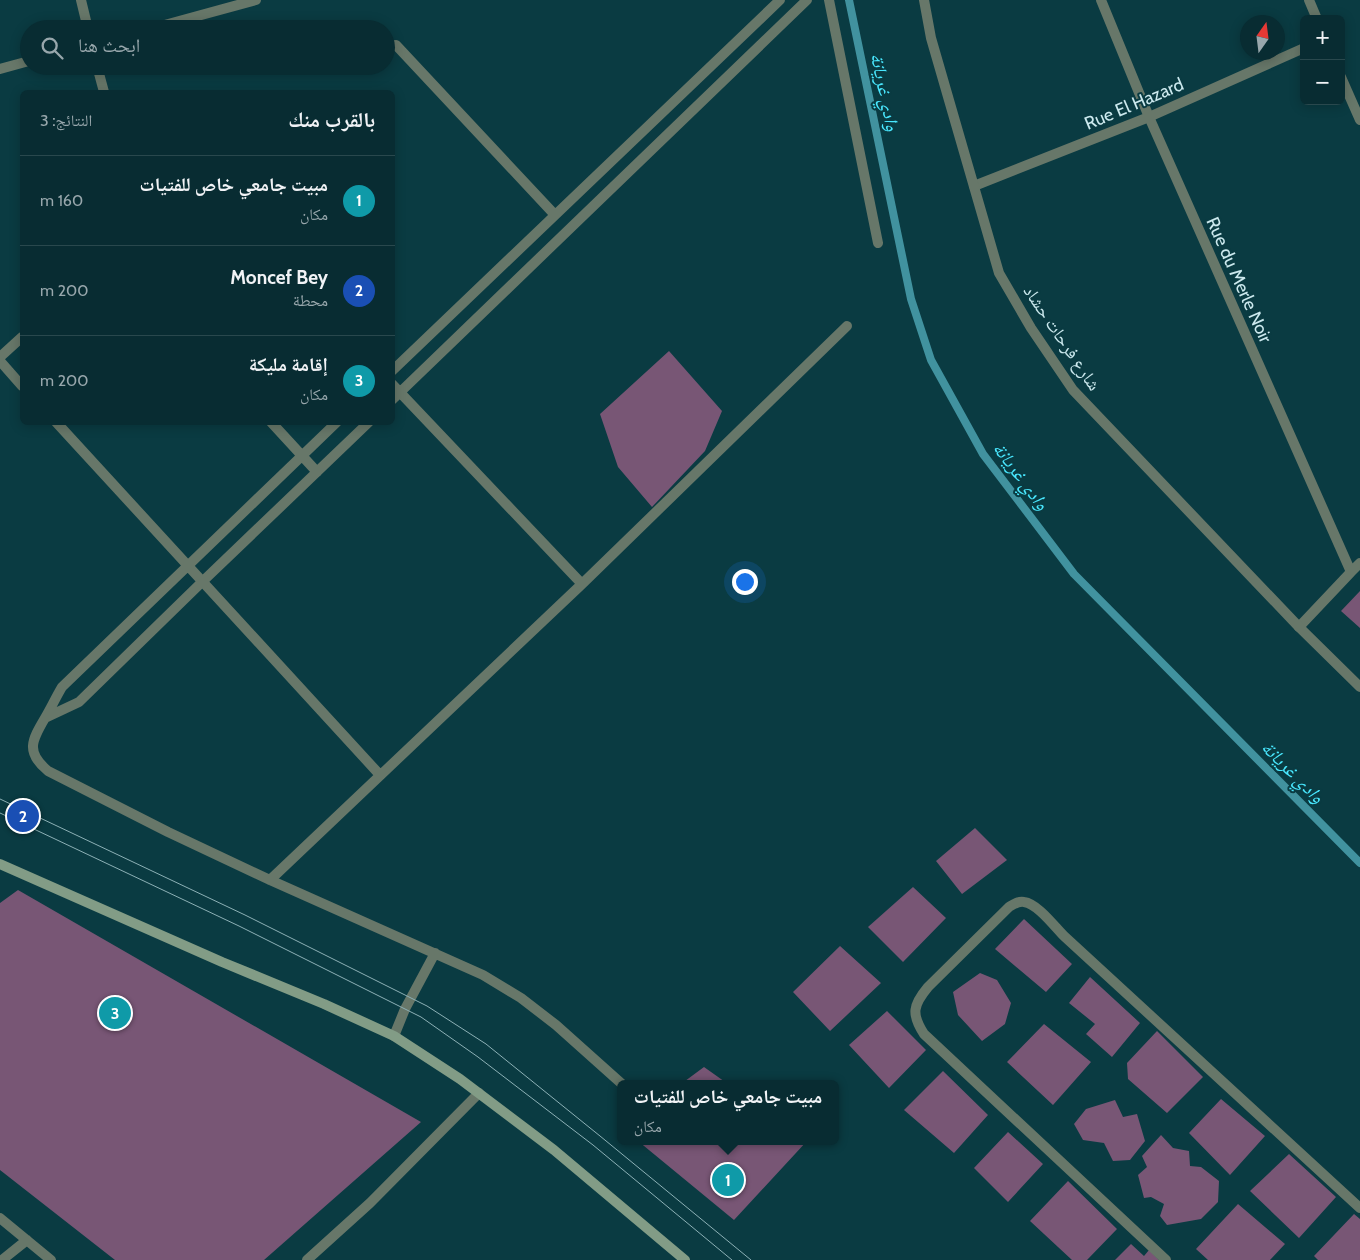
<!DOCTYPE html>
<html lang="ar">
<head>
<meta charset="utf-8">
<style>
	:root { --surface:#082c32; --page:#16383e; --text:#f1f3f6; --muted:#98a7ac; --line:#29484d; --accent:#db2777 }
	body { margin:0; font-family:Cabin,"Noto Naskh Arabic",sans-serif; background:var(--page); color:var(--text); direction:rtl }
	.controls { position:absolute; right:15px; top:15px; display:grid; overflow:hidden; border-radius:8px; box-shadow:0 2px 12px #0003 }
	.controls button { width:45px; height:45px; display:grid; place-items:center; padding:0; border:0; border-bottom:1px solid var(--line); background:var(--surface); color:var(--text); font:25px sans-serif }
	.compass { position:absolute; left:1240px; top:15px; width:45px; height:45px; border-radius:50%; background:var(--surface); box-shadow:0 2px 12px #0003; rotate:14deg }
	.you { position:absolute; left:744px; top:581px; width:18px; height:18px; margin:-12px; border:4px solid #fff; border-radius:50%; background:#1a73e8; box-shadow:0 0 0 8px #1a73e833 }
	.badge { display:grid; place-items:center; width:32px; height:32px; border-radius:50%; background:var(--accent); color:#fff; font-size:16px; font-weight:700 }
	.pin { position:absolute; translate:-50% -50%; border:2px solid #fff; box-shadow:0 1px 5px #0006 }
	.popup { position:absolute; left:617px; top:1080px; width:222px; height:65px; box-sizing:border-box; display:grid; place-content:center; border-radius:8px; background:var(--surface); filter:drop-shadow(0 1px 4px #0005); font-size:16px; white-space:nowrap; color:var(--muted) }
	.popup b { font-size:19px; color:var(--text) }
	.popup::after { content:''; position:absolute; left:50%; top:100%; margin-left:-10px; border:10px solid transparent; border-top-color:var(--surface) }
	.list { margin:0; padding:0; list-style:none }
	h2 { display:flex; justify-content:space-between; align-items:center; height:65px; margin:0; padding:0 20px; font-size:21px }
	h2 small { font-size:16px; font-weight:400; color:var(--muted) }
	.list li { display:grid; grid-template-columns:32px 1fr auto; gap:15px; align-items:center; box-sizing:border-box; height:90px; padding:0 20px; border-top:1px solid var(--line) }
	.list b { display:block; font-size:19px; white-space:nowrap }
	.list p { margin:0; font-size:16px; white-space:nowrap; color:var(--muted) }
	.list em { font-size:16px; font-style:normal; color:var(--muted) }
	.icon { flex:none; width:28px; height:28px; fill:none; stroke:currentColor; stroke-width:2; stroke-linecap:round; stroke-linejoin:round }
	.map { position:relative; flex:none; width:1360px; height:1260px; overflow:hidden; direction:ltr }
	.search { position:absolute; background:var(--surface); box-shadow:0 2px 12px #0003; left:20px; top:20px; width:375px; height:55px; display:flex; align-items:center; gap:12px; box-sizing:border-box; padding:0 18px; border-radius:28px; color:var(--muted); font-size:19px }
	.panel { position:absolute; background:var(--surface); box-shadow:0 2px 12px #0003; left:20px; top:90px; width:375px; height:335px; border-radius:8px; direction:rtl }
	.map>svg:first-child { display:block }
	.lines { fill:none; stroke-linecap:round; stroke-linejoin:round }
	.stream { stroke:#41929f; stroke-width:8 }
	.building { fill:#785675 }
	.minor { stroke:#677769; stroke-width:10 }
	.tertiary { stroke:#677769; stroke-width:10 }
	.secondary { stroke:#829c86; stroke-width:10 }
	.tram { stroke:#8db1b6; stroke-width:1 }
	.labels { text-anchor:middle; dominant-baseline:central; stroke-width:4; stroke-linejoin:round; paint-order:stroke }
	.street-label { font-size:18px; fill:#cce9ee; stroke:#0a3b42 }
	.water-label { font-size:19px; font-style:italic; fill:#49e7fe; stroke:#0a3b42 }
</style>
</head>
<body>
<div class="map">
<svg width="1360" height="1260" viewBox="0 0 1360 1260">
	<rect width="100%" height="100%" fill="#0a3b42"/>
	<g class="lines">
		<!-- stream -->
		<path class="stream" d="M849 0 911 299 931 360 983 454 1074 574 1360 863"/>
	</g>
	<!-- building -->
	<path class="building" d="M669 351 722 411 705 451 652 507 618 467 600 414Z
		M1360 591V628L1341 611Z
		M975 828 1007 860 962 894 936 861Z
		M913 887 946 918 903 962 868 927Z
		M18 890 421 1122 264 1260H115L0 1170V903Z
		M1024 919 1072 964 1046 992 995 949Z
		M840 946 881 983 830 1031 793 992Z
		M980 973 997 980 1011 1003 1005 1024 982 1041 958 1015 953 992Z
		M1090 977 1140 1023 1112 1057 1086 1034 1095 1024 1069 1003Z
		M887 1011 926 1050 889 1088 849 1045Z
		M1044 1024 1091 1062 1053 1105 1007 1062Z
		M1157 1031 1203 1077 1167 1113 1128 1079 1127 1063Z
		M704 1067 728 1084H681Z
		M943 1071 988 1115 954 1153 904 1110Z
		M1221 1099 1265 1136 1230 1175 1189 1133Z
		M1115 1100 1123 1117 1137 1114 1145 1141 1130 1160 1113 1161 1104 1143 1083 1140 1074 1124 1086 1109Z
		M1008 1132 1043 1164 1008 1202 974 1168Z
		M1161 1135 1173 1148 1189 1151 1190 1166 1201 1167 1219 1181 1218 1202 1201 1219 1167 1225 1160 1216 1164 1204 1151 1197 1144 1198 1138 1175 1147 1167 1142 1156Z
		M638 1141H807L734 1220Z
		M1289 1154 1336 1197 1299 1238 1250 1191Z
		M1068 1181 1117 1229 1087 1260H1072L1030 1221Z
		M1238 1204 1285 1244 1270 1260H1208L1196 1249Z
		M1354 1214 1360 1219V1260H1318L1314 1256Z
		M1131 1244 1144 1256 1149 1250 1159 1260H1115Z"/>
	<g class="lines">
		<!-- minor -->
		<path class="minor" d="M81 0 88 29
			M829 0 878 243
			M1101 0 1149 117 1351 572
			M1309 0 1317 19
			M150 29 256 0
			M396 45 555 215
			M97 66 104 92
			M0 69 29 61
			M1341 77 1360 120
			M974 186 1149 117 1304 48
			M0 357 22 337
			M0 361 22 386
			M392 371 780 0
			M392 384 582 584
			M392 400 807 0
			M56 422 380 775
			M271 422 317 472
			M337 422 62 687C56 697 51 708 45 718 32 740 25 752 48 771L168 832 270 880 483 975 521 998 556 1025 622 1084
			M1299 627 1351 572 1360 563
			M45 718 79 702 202 582 369 422
			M270 880 582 584 847 326
			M394 1036 405 1009 435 953
			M0 1218 51 1260
			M2 1260 27 1240
			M307 1260 370 1203 479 1093
			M1166 1260 924 1034C911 1014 913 1005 928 987L1009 907C1014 904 1018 901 1024 902 1038 904 1054 926 1064 936L1360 1208"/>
		<!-- tertiary -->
		<path class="tertiary" d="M924 0 931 38 999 273 1031 328 1073 390 1299 627 1360 687"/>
		<!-- secondary -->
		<path class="secondary" d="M0 864 222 962 324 1004 394 1036 460 1079 554 1150 685 1260"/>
		<!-- tram -->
		<path class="tram" d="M0 799 245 915 427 1006 486 1044 600 1136 751 1260
			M0 813 239 926 421 1017 478 1057 593 1145 732 1260"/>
	</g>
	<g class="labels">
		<!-- street labels -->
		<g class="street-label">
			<text transform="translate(1134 104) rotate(-23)">Rue El Hazard</text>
			<text transform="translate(1239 280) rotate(66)">Rue du Merle Noir</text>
			<text transform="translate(1062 338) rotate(56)">شارع فرحات حشاد</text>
		</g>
		<!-- water labels -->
		<g class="water-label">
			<text transform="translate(885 92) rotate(78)">وادي غريانة</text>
			<text transform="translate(1021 476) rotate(53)">وادي غريانة</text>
			<text transform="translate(1293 772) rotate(45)">وادي غريانة</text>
		</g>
	</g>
</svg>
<div class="controls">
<button>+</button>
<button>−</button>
</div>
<svg class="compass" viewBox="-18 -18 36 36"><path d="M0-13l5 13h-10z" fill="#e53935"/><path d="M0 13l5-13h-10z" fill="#98a7ac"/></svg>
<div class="you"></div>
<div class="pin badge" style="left:728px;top:1180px;background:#0f9aa8">1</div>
<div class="popup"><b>مبيت جامعي خاص للفتيات</b>مكان</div>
<div class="pin badge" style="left:23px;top:816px;background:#1a4fb4">2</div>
<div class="pin badge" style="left:115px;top:1013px;background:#0f9aa8">3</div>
<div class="search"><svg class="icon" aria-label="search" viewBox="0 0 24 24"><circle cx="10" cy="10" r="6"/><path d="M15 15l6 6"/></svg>ابحث هنا</div>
<section class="panel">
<h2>بالقرب منك<small>النتائج: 3</small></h2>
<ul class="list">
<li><span class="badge" style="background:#0f9aa8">1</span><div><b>مبيت جامعي خاص للفتيات</b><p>مكان</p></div><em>160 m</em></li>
<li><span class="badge" style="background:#1a4fb4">2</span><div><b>Moncef Bey</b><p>محطة</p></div><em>200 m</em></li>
<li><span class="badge" style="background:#0f9aa8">3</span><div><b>إقامة مليكة</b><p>مكان</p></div><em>200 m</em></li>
</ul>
</section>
</div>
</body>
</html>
